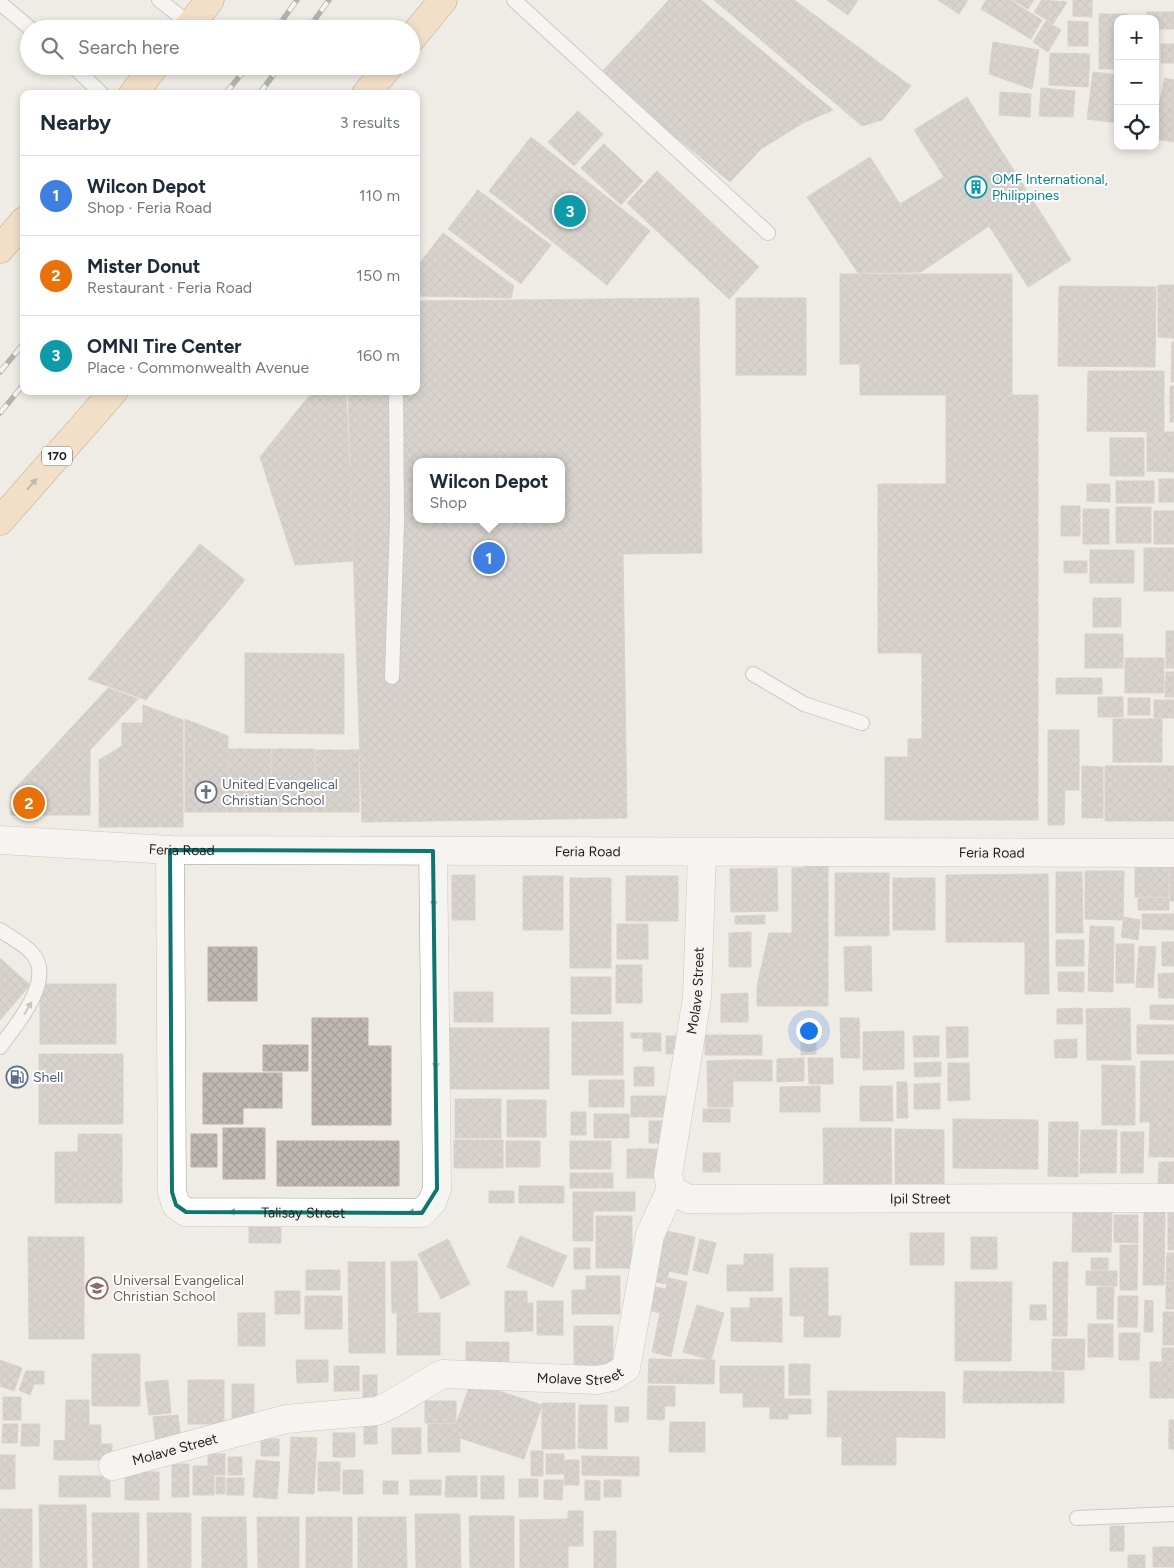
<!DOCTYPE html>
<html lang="en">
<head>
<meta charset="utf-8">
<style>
	:root { --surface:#fff; --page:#f6f6f7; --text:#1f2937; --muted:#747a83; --line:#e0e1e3; --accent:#db2777 }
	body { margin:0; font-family:Figtree,sans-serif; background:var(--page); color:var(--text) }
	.controls { position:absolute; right:15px; top:15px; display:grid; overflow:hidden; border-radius:10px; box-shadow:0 2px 8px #0003 }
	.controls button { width:45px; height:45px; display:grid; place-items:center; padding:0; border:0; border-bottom:1px solid var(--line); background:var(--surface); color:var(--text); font:25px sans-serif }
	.you { position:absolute; left:808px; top:1030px; width:18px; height:18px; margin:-12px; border:4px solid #fff; border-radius:50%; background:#1a73e8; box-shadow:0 0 0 8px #1a73e833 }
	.badge { display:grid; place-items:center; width:32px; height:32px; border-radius:50%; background:var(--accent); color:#fff; font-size:16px; font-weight:700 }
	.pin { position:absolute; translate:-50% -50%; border:2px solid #fff; box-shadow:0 1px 5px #0006 }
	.popup { position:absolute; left:413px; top:458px; width:152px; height:65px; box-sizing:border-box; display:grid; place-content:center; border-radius:10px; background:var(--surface); filter:drop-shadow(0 1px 4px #0005); font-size:16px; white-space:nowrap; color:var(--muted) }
	.popup b { font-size:19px; color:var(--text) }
	.popup::after { content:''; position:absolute; left:50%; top:100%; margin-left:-10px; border:10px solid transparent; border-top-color:var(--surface) }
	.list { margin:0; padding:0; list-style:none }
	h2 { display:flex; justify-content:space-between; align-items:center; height:65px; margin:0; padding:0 20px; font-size:21px }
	h2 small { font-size:16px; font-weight:400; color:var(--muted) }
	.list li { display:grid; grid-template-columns:32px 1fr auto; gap:15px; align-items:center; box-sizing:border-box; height:80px; padding:0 20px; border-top:1px solid var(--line) }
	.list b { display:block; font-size:19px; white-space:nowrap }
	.list p { margin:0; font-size:16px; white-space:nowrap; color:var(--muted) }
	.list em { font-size:16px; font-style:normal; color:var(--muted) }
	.icon { flex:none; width:28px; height:28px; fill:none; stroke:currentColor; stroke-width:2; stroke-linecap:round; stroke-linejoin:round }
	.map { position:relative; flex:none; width:1174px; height:1568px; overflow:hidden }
	.search { position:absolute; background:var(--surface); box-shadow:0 2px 8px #0003; left:20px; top:20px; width:400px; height:55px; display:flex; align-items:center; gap:12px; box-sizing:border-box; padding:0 18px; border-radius:28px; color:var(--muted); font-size:19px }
	.panel { position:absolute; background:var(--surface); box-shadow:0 2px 8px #0003; left:20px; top:90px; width:400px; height:305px; border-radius:10px }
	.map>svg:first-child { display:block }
	.building { fill:url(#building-cross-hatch); stroke:#bfb2a9; fill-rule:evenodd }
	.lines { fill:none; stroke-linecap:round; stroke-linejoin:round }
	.lane-casing { stroke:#a0a0a0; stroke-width:16 }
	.street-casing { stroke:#a0a0a0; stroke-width:29 }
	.primary-casing { stroke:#8d5f0c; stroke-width:29 }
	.lane { stroke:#fff; stroke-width:14 }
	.street { stroke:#fff; stroke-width:28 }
	.primary { stroke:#f4d0a5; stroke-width:28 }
	.rail-casing { stroke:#6d6d6d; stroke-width:5.5 }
	.rail { stroke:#fff; stroke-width:4; stroke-dasharray:11; stroke-linecap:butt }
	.oneway { fill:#8a7862 }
	.oneway2 { fill:#9a9a9a }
	.marked { fill:none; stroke:#0f766e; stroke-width:4; stroke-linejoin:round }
	.labels { text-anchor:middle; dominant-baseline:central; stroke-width:4; stroke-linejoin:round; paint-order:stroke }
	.shield { fill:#fff; stroke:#626262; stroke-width:1 }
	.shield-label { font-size:12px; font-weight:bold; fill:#1f1f1f }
	.culture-label { font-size:14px; fill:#0d838f; stroke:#fff; text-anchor:start }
	.worship-label { font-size:14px; fill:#5b616d; stroke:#fff; text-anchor:start }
	.street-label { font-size:14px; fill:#1f1f1f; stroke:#fff }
	.service-label { font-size:14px; fill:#4e5e75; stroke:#fff; text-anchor:start }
	.education-label { font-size:14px; fill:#785e54; stroke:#fff; text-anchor:start }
</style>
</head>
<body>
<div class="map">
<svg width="1174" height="1568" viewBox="0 0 1174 1568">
	<defs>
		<pattern id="building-cross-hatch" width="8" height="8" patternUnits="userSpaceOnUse" patternTransform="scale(1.25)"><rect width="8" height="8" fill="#bfb7b2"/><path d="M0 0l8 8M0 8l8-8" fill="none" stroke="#a49d99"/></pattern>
	</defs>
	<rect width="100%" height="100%" fill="#efebe5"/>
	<!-- building -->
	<path class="building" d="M669 0H701L833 110 803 123 761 149 730 182 600 74Z
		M714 0H794L911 86 882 120 862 126Z
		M827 0H858L848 15Z
		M938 0H968L959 14Z
		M986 0H1010L1042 20 1031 39 981 9Z
		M1013 0H1034L1028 9Z
		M1042 0 1067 2 1053 24 1034 12Z
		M1073 0H1092V17L1073 16Z
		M1147 12H1174V29H1155V19H1147Z
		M1099 14H1127V19H1118V69H1099Z
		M1046 21 1061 30 1048 52 1033 42Z
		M1068 21 1088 22V46H1068Z
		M1155 33H1157V53H1155Z
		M993 42 1039 50 1032 89 989 74Z
		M1161 44H1174V63H1161Z
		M1050 53 1090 54 1088 87 1049 85Z
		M1093 72 1118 75V123L1087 119Z
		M1165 78 1174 80V142L1155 139V123Z
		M1041 88 1075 91 1073 117 1039 116Z
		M1000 92 1031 94 1030 117 999 115Z
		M967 97 1071 260 1028 287 989 226 921 272 858 273 807 197 870 157 900 204 944 177 914 130Z
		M578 111 603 134 574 166 548 142Z
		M531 137 650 231 607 285 489 191Z
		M604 144 643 181 621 205 581 168Z
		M657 171 759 267 729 299 627 203Z
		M478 190 551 245 521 284 448 229Z
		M443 233 514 286 511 298 416 296V268Z
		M840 274H1012V395H1038V820H885V757H908V739H922V653H878V484H946V395H860V364H840Z
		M1158 285H1174V338L1158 337Z
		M1059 286 1156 287 1155 367 1058 366Z
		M699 298 702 553 623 554 627 818 362 822 348 391H416V301ZM416 462H562V519H416Z
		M736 298H806V375H736Z
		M1172 342H1174V382H1171Z
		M1088 371H1164V432L1087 431Z
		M1170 386H1174V422H1170Z
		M313 391H346L354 561 295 565 260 457Z
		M1147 432H1174V472L1147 471Z
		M1110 438H1144V476H1110Z
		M1159 479H1174V502H1159Z
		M1116 481H1154V503H1116Z
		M1087 484H1110V502L1087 501Z
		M1061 506H1080V536H1061Z
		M1116 507H1151V543H1116Z
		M1083 509H1109V544H1083Z
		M1154 511H1174V544H1154Z
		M200 544 245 580 146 700 88 679Z
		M1144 548H1174V591H1144Z
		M1090 550H1134V583H1090Z
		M1064 561H1087V573H1064Z
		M1093 598H1121V627H1093Z
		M1166 631H1174V668H1166Z
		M1085 634H1123V668H1085Z
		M245 653 344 654V734L245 733Z
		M1125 658H1164V693H1125Z
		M1166 672H1174V697H1165Z
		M1056 678H1102V694H1056Z
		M108 688 138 699 90 750V815H11V793Z
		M1098 697H1123V717H1098Z
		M1128 698H1150V715H1128Z
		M1154 700H1174V718H1154Z
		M143 705 183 720V827H99V760L122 746V723H143Z
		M185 719 228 736 227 812H185Z
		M1113 719H1162V762H1113Z
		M1048 730H1079V790H1065L1064 825H1048Z
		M228 749H271V812H228Z
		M272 749H315V812H272Z
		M316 750H359V812H316Z
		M1082 766 1103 767V818H1082Z
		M1105 766H1174V821H1105Z
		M1135 858H1169V897H1135Z
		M804 859H828V1006H757V986L769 933H792V868H804Z
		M1170 862H1174V901H1170Z
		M777 868 778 911 731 912 730 869Z
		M1085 871H1124L1123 920 1085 919Z
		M1056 872H1082L1083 933H1056Z
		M835 873H889V936H835Z
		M1048 874 1049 994H1025V942H946V875Z
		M452 875H475V920H452Z
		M523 876H563V930H523Z
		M626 876H678V921H626Z
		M570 878H611V968H570Z
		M893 878H935V930H893Z
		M1138 898H1169V910H1138Z
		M1142 914H1174V930L1142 929Z
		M765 915V924H735V916Z
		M1124 917 1140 920 1138 940 1121 937Z
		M617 924H648V959H617Z
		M1090 926 1114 927 1113 992 1088 991Z
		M751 932V967H729V933Z
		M1056 940H1084V966H1056Z
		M1162 942H1174V966H1162Z
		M1116 944H1134V983H1116Z
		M871 946 872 991H845L844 947Z
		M1139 946 1156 947 1153 988 1136 987Z
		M208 947H257V1001H208Z
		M0 958 30 985 0 1020Z
		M616 965H642V1003H616Z
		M1058 972H1084V992L1058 991Z
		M1174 973V998H1159L1158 974Z
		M571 977H611V1014H571Z
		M40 984H116V1044H40Z
		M454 992H493V1022H454Z
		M748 993V1022H721V994Z
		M1150 1005H1174V1020L1150 1019Z
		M1082 1008 1083 1024H1057V1009Z
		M1130 1008 1131 1060H1087L1086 1009Z
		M312 1018H368V1046H391V1125H312Z
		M840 1018H859L860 1058H841Z
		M572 1022H623V1075H572Z
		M1137 1025H1174V1054H1137Z
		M946 1027H968V1057L947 1058Z
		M447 1028H549V1089H447Z
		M904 1031V1069L863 1070V1032Z
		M631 1033H661V1051H643V1038H631Z
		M705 1035H762V1055H705Z
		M666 1036H681V1054H666Z
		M913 1036H939V1057H914Z
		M1077 1039V1058H1055L1054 1040Z
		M801 1040H816V1054L801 1055Z
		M263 1045H308V1071H263Z
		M39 1054H123V1124H39Z
		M804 1058V1081L777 1082V1059Z
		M808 1058H833V1084H809Z
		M733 1060H772V1081H733Z
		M733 1060V1107H708L707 1061Z
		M1141 1061H1174V1122H1140Z
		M941 1062V1076L915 1077 914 1063Z
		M948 1063H969L970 1100 948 1101Z
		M1102 1065 1135 1066V1125H1102Z
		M634 1067H654V1086H634Z
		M203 1073H282V1108H243V1124H203Z
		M589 1080H624V1107H589Z
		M897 1082H907L908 1118H897Z
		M940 1083V1109H914V1084Z
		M820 1086V1112H780V1087Z
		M860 1086H892L893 1121H860Z
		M631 1096H667V1117H631Z
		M455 1099H501V1138H455Z
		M507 1100H546V1137H507Z
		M703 1109H730V1122H703Z
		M571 1112H586V1135H571Z
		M594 1114H629V1138H594Z
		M953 1119 1038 1120V1169L953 1168Z
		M649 1121H666V1143H649Z
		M1049 1122H1078V1177L1048 1176Z
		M1150 1122H1174V1157H1149Z
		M223 1128H265V1179H223Z
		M823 1128H891L892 1191 824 1192Z
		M895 1129 944 1130V1186H895Z
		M1081 1130H1117L1116 1173H1080Z
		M1121 1132H1144L1143 1173H1121Z
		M78 1134H122V1203H55V1152H78Z
		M191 1134H217V1167H191Z
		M454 1140H503V1168H454Z
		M277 1141H399V1186H277Z
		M506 1141H540V1167H506Z
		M570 1141H611V1169H570Z
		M627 1149H661V1178H627Z
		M703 1153H720V1172H703Z
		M1159 1162H1174V1186H1158Z
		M570 1173H613V1188H570Z
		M519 1186H564V1203H519Z
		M489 1191H514V1203H489Z
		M573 1192H635V1211H593V1241H573Z
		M1144 1209H1165L1164 1285H1143Z
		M1073 1210H1112L1111 1252H1072Z
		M1168 1213H1174V1250H1168Z
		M1114 1215H1138V1243L1114 1242Z
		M249 1216H281V1243H249Z
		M596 1216H632V1268H596Z
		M662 1230 695 1237 687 1275 669 1271 666 1284 651 1281Z
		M910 1233H944V1265H910Z
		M520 1236 567 1256 553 1287 507 1267Z
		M28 1237H84V1339H29Z
		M971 1237H997V1269H971Z
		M448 1239 470 1284 441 1299 418 1254Z
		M700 1239 716 1243 708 1274 693 1270Z
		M1120 1245H1138L1137 1290H1120Z
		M574 1248H590V1269H574Z
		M1167 1253H1174V1280H1166Z
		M744 1254H773V1291H727V1265H744Z
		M1091 1258H1108V1270H1091Z
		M417 1261 418 1312 392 1313 391 1262Z
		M348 1262H385V1353H349Z
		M1053 1262H1068L1067 1336H1053Z
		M790 1268H828V1316H841L840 1337H804V1316H790Z
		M306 1270H340V1290H306Z
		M1086 1271H1117V1286L1086 1285Z
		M586 1276H620V1314H572V1290H586Z
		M668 1278 687 1282 671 1357 652 1352 660 1313 648 1310 654 1287 666 1289Z
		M1166 1281H1174V1309H1166Z
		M955 1282H1012L1011 1361H955Z
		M1097 1287H1114L1113 1319H1097Z
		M275 1291H300V1314H275Z
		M505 1291H527V1303H533V1331L505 1332Z
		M305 1296H342V1329H305Z
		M1118 1296H1138L1137 1327H1118Z
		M750 1298H782V1342L731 1341V1308H750Z
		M1145 1300 1153 1301V1332H1144Z
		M537 1301H563V1335H537Z
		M697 1305 724 1313 711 1360 683 1352Z
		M1030 1305H1046V1320H1030Z
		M1163 1312H1174V1345H1163Z
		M238 1313H265V1346H238Z
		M397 1313H440V1355H397Z
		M1088 1324H1113V1357H1088Z
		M574 1326H613V1366H574Z
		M1119 1333H1140L1139 1360H1119Z
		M1052 1339H1085L1084 1370H1052Z
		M466 1342H509V1366H466Z
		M1162 1348H1174V1361H1162Z
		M92 1354H140V1406H92Z
		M649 1359 715 1360 714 1384 648 1383Z
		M0 1360 22 1368 14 1391 0 1386Z
		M296 1360H328V1382L297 1383Z
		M1150 1362H1174V1398H1150Z
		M789 1364H810V1395H789Z
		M334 1366H359V1391H334Z
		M720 1366H784V1399H811V1414H788V1419H770V1407H743V1393H720Z
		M26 1371H44V1384H34L30 1395 19 1390Z
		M964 1371 1064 1372V1403H963Z
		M363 1375H377V1404H363Z
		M168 1380 171 1413 149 1415 145 1382Z
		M188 1380H224V1424H188Z
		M471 1382 542 1405 524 1459 460 1438V1452H428V1424H456Z
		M232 1384H254V1418H232Z
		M648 1386H675V1406H665L664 1420 647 1419Z
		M828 1391 945 1392V1438L896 1437V1465H842V1437H827Z
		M3 1397H21V1420H3Z
		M66 1400H89V1425H101V1444H112V1460H54V1440L65 1441Z
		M425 1401H456V1423H425Z
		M542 1403H575V1449H542Z
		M579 1405H607V1449L578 1448Z
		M615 1407H629L628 1422H615Z
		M178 1415 181 1441 156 1444 153 1417Z
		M1169 1420H1174V1449H1169Z
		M364 1422H377V1444H364Z
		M670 1422H705V1452H669Z
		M3 1424H18L17 1443H2Z
		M22 1424H40L39 1446H21Z
		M392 1428H421V1454H392Z
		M333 1433H355V1457H333Z
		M291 1437 317 1438 314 1494 288 1493Z
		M261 1439H279V1456H261Z
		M531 1451H543V1476H531Z
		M208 1454H225V1475H214V1495H193V1466H208Z
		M546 1454H564V1474H546Z
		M0 1455H15V1489H0Z
		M582 1456 639 1457V1476L582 1475Z
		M228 1457H242V1475H228Z
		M256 1460 280 1462 277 1499 253 1497Z
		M565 1460H579V1485H564Z
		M318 1462H340V1491H318Z
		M172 1464H189V1497H172Z
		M343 1470H363V1494H343Z
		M125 1472H159V1500H125Z
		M59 1476H110V1497H59Z
		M446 1476H477V1497H445Z
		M481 1476H504V1499H481Z
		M216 1477H225V1494H216Z
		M227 1478H244V1495H227Z
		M519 1479H538V1497H519Z
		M410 1480H441V1495H410Z
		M544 1480H563L562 1500 544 1499Z
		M585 1480 600 1481V1500H585Z
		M604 1480H621V1497H604Z
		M383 1481H398V1494H383Z
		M39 1505H86L87 1568H40Z
		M0 1509H32V1568H0Z
		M568 1511H583V1546H568V1568H520V1520L568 1519Z
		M92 1513H139V1568H93Z
		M147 1513H191V1568H148Z
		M415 1514H460L461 1568H416Z
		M469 1516H514V1568H470Z
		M202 1517H246L247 1568H202Z
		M257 1517H299V1568H258Z
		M306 1517H352V1568H306Z
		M358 1517H406L407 1568H358Z
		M1110 1526H1124V1551H1110Z
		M594 1531H616V1568H594Z
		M1153 1547H1174V1567H1153Z
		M1128 1555H1145V1568H1128Z"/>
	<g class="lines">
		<!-- lane casing -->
		<g class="lane-casing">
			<path id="lane" d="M159 0 190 24
				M514 0 768 233
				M0 3 31 29
				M73 66 102 94
				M753 674 804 704 862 723
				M392 677 397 521 396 391
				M0 930C10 937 24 944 32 953 56 980 15 1026 0 1047
				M1077 1518 1174 1514"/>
		</g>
		<!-- street casing -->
		<g class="street-casing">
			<g id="street">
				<path id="s1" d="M0 840 170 850 1174 853"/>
				<path id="s2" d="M170 850 172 1192 176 1205 186 1212 422 1213 432 1202 437 1189 433 851"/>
				<path id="s3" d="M671 1189 688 1199 1174 1198"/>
				<path id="s4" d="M113 1466 286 1419 377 1411C400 1402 420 1385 443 1374L597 1380 612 1377 626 1368 650 1235 671 1189 668 1175 697 998 702 853"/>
			</g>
		</g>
		<!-- primary casing -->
		<g class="primary-casing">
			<path id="primary" d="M187 29 210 0
				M411 39 443 0
				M133 94 155 66
				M366 94 389 66
				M0 249 24 221
				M0 521 114 391"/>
		</g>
		<!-- lane -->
		<use href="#lane" class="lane"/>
		<!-- street -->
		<use href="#street" class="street"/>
		<!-- primary -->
		<use href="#primary" class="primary"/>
		<!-- rail casing -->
		<g class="rail-casing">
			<path id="rail" d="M276 29 297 0
				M308 29 329 0
				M225 94 248 66
				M259 94 280 66
				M0 372 24 343
				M0 413 24 384"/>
		</g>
		<!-- rail -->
		<use href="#rail" class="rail"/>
	</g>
	<!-- one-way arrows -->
	<defs><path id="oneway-solid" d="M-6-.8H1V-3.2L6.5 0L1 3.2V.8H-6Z" transform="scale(1.25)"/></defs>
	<use class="oneway" href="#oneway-solid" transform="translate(32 484) rotate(-48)"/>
	<g class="oneway2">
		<use href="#oneway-solid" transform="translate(434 900) rotate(89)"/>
		<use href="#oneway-solid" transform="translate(28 1008) rotate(-59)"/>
		<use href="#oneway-solid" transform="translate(436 1062) rotate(89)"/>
		<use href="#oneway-solid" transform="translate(236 1212) rotate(-180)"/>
		<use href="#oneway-solid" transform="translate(415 1212) rotate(175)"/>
	</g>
	<!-- marked area -->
	<path d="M0 0H1174V1568H0ZM170 850 433 851 437 1189 422 1213 186 1212 176 1205 172 1192Z" fill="#efebe5" fill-opacity=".55" fill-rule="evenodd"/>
	<path class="marked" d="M170 850 433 851 437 1189 422 1213 186 1212 176 1205 172 1192Z"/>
	<!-- icons -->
	<defs>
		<g id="building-ring" transform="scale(1.125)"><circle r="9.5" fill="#fff" stroke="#0f9aa8" stroke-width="1.5"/><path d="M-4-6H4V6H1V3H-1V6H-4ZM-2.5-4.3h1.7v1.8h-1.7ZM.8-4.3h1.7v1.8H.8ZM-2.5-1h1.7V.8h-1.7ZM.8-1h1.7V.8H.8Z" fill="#0f9aa8"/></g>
		<g id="church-ring" transform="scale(1.125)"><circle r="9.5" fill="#fff" stroke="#6b7280" stroke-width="1.5"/><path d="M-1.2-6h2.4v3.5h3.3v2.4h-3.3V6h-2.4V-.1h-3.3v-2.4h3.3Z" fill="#6b7280"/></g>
		<g id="fuel-ring" transform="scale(1.125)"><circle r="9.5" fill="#fff" stroke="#5c6f8a" stroke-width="1.5"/><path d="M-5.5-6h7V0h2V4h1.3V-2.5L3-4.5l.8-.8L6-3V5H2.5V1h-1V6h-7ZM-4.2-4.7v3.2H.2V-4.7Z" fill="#5c6f8a"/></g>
		<g id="school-ring" transform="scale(1.125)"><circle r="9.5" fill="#fff" stroke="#8d6e63" stroke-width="1.5"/><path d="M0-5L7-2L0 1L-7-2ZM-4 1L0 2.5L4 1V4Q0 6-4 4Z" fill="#8d6e63"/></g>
	</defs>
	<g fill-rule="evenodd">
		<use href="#building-ring" x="976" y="187"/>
		<use href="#church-ring" x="206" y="792"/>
		<use href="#fuel-ring" x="17" y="1077"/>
		<use href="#school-ring" x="97" y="1288"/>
	</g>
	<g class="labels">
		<!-- shield labels -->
		<rect class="shield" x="42" y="446.5" width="30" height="19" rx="4"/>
		<g class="shield-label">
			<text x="57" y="456">170</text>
		</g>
		<!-- culture labels -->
		<g class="culture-label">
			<text x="992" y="179">OMF International,<tspan x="992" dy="16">Philippines</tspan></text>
		</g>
		<!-- worship labels -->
		<g class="worship-label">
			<text x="222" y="784">United Evangelical<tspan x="222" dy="16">Christian School</tspan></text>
		</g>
		<!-- street labels -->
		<g class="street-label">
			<text stroke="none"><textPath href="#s1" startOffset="182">Feria Road</textPath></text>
			<text stroke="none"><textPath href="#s1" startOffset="588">Feria Road</textPath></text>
			<text stroke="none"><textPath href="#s1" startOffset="992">Feria Road</textPath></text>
			<text stroke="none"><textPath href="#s4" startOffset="919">Molave Street</textPath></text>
			<text stroke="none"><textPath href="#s3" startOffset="252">Ipil Street</textPath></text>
			<text stroke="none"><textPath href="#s2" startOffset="485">Talisay Street</textPath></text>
			<text stroke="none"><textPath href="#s4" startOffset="484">Molave Street</textPath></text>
			<text stroke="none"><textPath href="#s4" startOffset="64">Molave Street</textPath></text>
		</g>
		<!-- service labels -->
		<g class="service-label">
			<text x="33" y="1077">Shell</text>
		</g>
		<!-- education labels -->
		<g class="education-label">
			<text x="113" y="1280">Universal Evangelical<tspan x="113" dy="16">Christian School</tspan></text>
		</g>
	</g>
</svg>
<div class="controls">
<button>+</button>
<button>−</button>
<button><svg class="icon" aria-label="locate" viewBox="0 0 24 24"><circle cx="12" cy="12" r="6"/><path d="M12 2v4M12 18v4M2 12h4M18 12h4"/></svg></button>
</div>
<div class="you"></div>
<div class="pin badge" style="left:489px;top:558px;background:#3f7fe0">1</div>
<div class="popup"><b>Wilcon Depot</b>Shop</div>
<div class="pin badge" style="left:29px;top:803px;background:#e8710a">2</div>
<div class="pin badge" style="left:570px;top:211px;background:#0f9aa8">3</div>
<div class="search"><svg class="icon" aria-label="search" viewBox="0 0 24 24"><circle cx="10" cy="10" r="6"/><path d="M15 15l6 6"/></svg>Search here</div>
<section class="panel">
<h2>Nearby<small>3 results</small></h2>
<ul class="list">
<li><span class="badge" style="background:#3f7fe0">1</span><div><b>Wilcon Depot</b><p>Shop · Feria Road</p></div><em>110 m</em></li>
<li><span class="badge" style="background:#e8710a">2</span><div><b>Mister Donut</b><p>Restaurant · Feria Road</p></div><em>150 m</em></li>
<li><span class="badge" style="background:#0f9aa8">3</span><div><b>OMNI Tire Center</b><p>Place · Commonwealth Avenue</p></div><em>160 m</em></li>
</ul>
</section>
</div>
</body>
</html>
